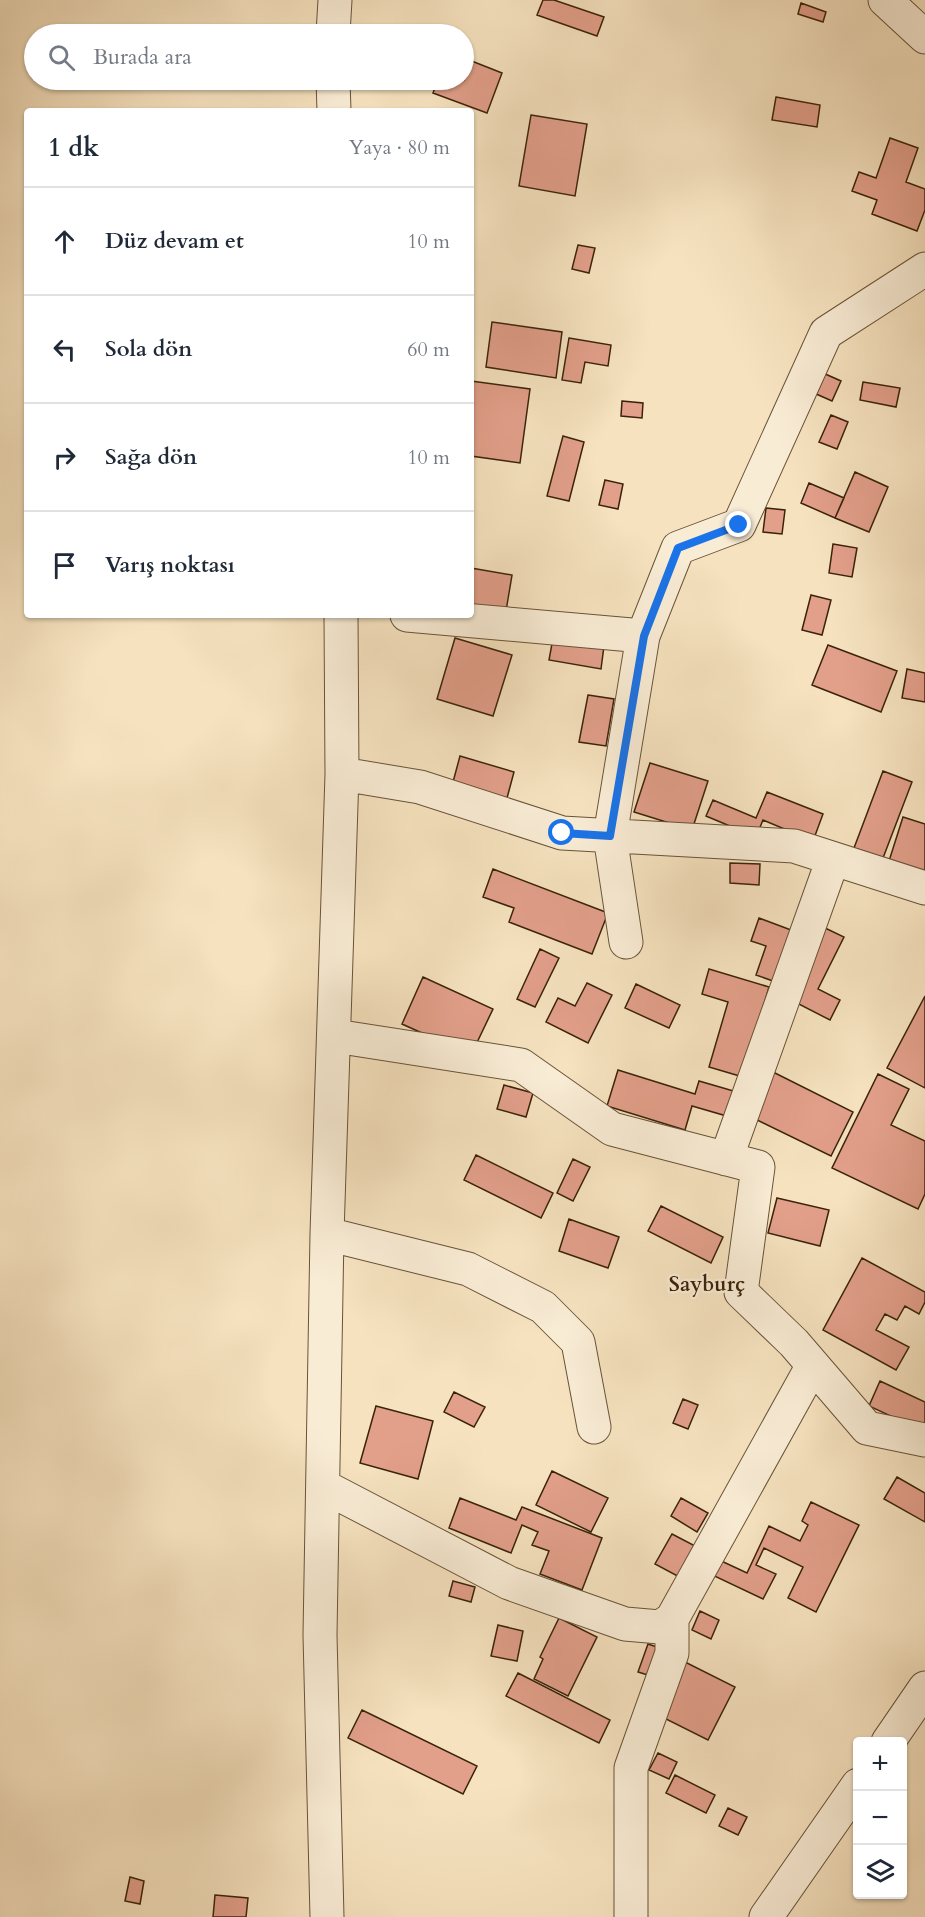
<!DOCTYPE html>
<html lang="tr">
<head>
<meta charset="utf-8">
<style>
	:root { --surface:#fff; --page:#f6f6f7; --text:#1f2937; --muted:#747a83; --line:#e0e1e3 }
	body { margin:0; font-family:Cardo,serif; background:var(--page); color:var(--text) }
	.controls { position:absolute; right:18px; bottom:18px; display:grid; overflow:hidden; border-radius:6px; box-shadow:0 2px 4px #0004 }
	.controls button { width:54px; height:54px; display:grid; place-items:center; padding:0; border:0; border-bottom:2px solid var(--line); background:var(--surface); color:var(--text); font:30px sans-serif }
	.stop { position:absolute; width:18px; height:18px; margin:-14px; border:4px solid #1a73e8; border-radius:50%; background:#fff }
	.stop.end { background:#1a73e8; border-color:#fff; box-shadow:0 2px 6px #0008 }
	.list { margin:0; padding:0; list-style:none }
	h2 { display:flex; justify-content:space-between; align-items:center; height:78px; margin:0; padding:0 24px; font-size:26px }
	h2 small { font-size:20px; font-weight:400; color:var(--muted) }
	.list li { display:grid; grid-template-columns:39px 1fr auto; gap:18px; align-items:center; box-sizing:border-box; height:108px; padding:0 24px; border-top:2px solid var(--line) }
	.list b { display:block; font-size:22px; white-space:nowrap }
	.list em { font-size:20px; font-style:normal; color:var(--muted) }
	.icon { flex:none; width:33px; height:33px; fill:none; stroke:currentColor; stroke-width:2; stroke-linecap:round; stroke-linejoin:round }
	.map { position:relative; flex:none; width:925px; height:1917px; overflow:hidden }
	.search { position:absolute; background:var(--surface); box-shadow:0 2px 4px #0004; left:24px; top:24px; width:450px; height:66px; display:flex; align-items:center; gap:15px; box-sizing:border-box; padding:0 21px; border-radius:33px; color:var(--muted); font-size:22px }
	.panel { position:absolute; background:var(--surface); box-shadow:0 2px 4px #0004; left:24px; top:108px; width:450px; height:510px; border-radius:6px }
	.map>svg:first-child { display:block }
	.building { fill:#e29f8a; stroke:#3a230a; stroke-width:1.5 }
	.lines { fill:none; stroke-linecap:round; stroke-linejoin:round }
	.minor-casing { stroke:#695337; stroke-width:35 }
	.minor { stroke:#f9ecd5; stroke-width:33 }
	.route { stroke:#1a73e8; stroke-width:8 }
	.labels { text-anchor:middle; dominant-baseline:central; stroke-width:4.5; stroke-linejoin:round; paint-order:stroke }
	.neighbourhood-label { font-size:21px; font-weight:bold; fill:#3a230a; stroke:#f9ecd5 }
</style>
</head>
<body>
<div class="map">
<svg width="925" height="1917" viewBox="0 0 925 1917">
	<rect width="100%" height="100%" fill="#f6e2bf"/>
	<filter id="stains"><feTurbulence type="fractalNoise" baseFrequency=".00333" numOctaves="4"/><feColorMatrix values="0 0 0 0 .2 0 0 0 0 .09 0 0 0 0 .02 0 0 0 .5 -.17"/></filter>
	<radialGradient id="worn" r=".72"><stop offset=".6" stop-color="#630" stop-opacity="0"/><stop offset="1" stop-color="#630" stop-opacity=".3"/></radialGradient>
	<!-- building -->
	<path class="building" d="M543 0H554L604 17 597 36 537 15Z
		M801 3 826 12 823 22 798 14Z
		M464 58 502 73 487 113 433 93 438 80H464Z
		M776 97 820 105 817 127 772 120Z
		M531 115 587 124 575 196 519 186Z
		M890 138 918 148 906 182 925 189V210L917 231 872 214 877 200 852 191 859 172 876 178Z
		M578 245 595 248 589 273 572 269Z
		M492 322 562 332 556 378 486 367Z
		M569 338 611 345 608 366 585 362 581 383 562 380Z
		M823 373 841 381 832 401 814 393Z
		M471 381 530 389 520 463 471 456Z
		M863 382 900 388 896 407 860 400Z
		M622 401 643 403 642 418 621 416Z
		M831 415 848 422 837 449 819 442Z
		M563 436 584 442 569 501 547 496Z
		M855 472 888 487 869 532 835 518Z
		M605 480 623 484 618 509 599 505Z
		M809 483 844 498 835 518 801 503Z
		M766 508 785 510 782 534 763 532Z
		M833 544 857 548 852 577 829 573Z
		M471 568 512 575 506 611 471 606Z
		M811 595 831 600 822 635 802 630Z
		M455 638 512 655 493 716 437 699Z
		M553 638 604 646 601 669 549 660Z
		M828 645 897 671 881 712 812 685Z
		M907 669 925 673V702L902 698Z
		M588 695 614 699 606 746 579 742Z
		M460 756 514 772 507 798 453 782Z
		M650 763 708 781 692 830 634 812Z
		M883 771 912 782 883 858 854 848Z
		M767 792 823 814 813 841 763 820 756 837 706 816 713 800 756 818Z
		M903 817 925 824V873L889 861Z
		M730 863 760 864 759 885 730 883Z
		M493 869 608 913 592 954 509 922 514 908 483 897Z
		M759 918 791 930 773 981 756 975 766 946 751 941Z
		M823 927 844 937 818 989 840 1000 830 1020 787 998Z
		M540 949 559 958 535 1007 517 999Z
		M709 969 769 987 743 1077 709 1067 728 1002 702 994Z
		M423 977 493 1009 471 1055 402 1024Z
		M587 983 612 995 588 1043 546 1022 558 998 575 1006Z
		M636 984 680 1005 669 1028 625 1008Z
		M925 996V1088L887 1068Z
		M618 1070 695 1094 699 1081 737 1092 730 1117 692 1106 685 1130 607 1106Z
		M769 1070 853 1112 831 1156 747 1115Z
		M878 1074 909 1089 891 1125 925 1141V1194L918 1209 832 1168Z
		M504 1085 533 1093 526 1117 497 1109Z
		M476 1155 553 1193 541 1218 464 1180Z
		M573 1159 590 1167 573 1201 557 1193Z
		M777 1198 829 1210 820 1246 768 1233Z
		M661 1206 723 1237 711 1263 648 1231Z
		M569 1219 619 1237 608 1268 559 1251Z
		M862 1258 925 1292V1302L919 1314 905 1306 897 1320 885 1314 876 1330 909 1347 896 1370 823 1330Z
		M880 1381 925 1402V1432L869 1406Z
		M454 1392 485 1407 474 1427 444 1412Z
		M683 1399 698 1405 688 1429 673 1423Z
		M376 1406 433 1421 418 1479 360 1463Z
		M552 1471 608 1498 591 1532 536 1505Z
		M897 1477 925 1493V1522L884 1499Z
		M460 1498 516 1520 522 1507 602 1538 582 1590 540 1574 549 1551 532 1545 538 1532 522 1525 511 1553 449 1528Z
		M681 1498 708 1513 697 1532 671 1516Z
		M811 1502 859 1525 816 1612 788 1598 803 1567 764 1548 756 1565 776 1574 763 1599 708 1573 715 1558 747 1573 769 1526 800 1541 808 1525 802 1521Z
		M672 1534 699 1548 683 1579 655 1564Z
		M453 1581 475 1587 471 1602 449 1596Z
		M700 1611 719 1620 711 1639 692 1630Z
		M559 1618 597 1637 568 1696 534 1679 543 1659 540 1657Z
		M498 1625 523 1631 517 1661 491 1656Z
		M648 1644 660 1648 651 1676 638 1672Z
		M679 1659 735 1687 708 1740 652 1712Z
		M518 1673 610 1720 599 1743 506 1696Z
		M362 1710 477 1766 463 1794 348 1738Z
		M658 1753 677 1762 669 1779 649 1770Z
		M675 1775 715 1795 706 1813 666 1793Z
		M728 1808 747 1817 738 1835 719 1826Z
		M130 1877 144 1881 140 1904 125 1901Z
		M215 1895 248 1898 246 1917H213Z"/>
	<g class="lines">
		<!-- minor casing -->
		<g class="minor-casing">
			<path id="minor" d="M885 0 925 37
				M333 34 335 0
				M333 80 334 111
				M407 615 643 636
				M342 774 420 787 562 833 794 846 925 888
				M626 942 610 836 643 636 678 548 739 525 826 333 925 269
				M335 1036 521 1065 612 1129 758 1167 741 1292 794 1343 867 1428 925 1440
				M726 1159 833 859
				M327 1234 468 1269 543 1307 578 1342 594 1427
				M323 1486 509 1583 625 1624 660 1627 672 1619
				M888 1742 925 1688
				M327 1917 320 1635 327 1234 342 774 341 615
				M631 1917V1768L672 1653V1619L813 1365
				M766 1917 858 1785"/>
		</g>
		<!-- minor -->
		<use href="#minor" class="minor"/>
	</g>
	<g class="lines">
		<!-- route -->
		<path class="route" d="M562 833 610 836 644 636 678 548 739 525"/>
	</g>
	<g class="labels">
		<!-- neighbourhood labels -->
		<g class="neighbourhood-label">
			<text x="707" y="1284">Sayburç</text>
		</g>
	</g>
	<rect width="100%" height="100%" filter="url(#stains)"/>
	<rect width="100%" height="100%" fill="url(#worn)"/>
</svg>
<div class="controls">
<button>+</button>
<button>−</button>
<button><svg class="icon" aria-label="layers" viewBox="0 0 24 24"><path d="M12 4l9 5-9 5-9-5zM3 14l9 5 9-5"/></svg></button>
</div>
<div class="stop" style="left:562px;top:833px"></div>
<div class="stop end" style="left:739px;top:525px"></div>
<div class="search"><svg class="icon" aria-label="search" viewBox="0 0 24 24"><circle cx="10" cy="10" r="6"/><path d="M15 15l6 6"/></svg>Burada ara</div>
<section class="panel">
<h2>1 dk<small>Yaya · 80 m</small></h2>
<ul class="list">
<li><svg class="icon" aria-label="ahead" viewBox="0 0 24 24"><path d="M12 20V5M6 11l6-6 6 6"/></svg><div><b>Düz devam et</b></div><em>10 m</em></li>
<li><svg class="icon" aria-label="left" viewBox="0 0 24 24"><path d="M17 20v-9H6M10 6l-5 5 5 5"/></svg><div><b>Sola dön</b></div><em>60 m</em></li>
<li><svg class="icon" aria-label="right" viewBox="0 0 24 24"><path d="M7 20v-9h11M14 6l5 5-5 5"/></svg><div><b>Sağa dön</b></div><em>10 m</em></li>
<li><svg class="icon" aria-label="arrive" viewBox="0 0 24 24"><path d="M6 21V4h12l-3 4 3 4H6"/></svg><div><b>Varış noktası</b></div></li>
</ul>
</section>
</div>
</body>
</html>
